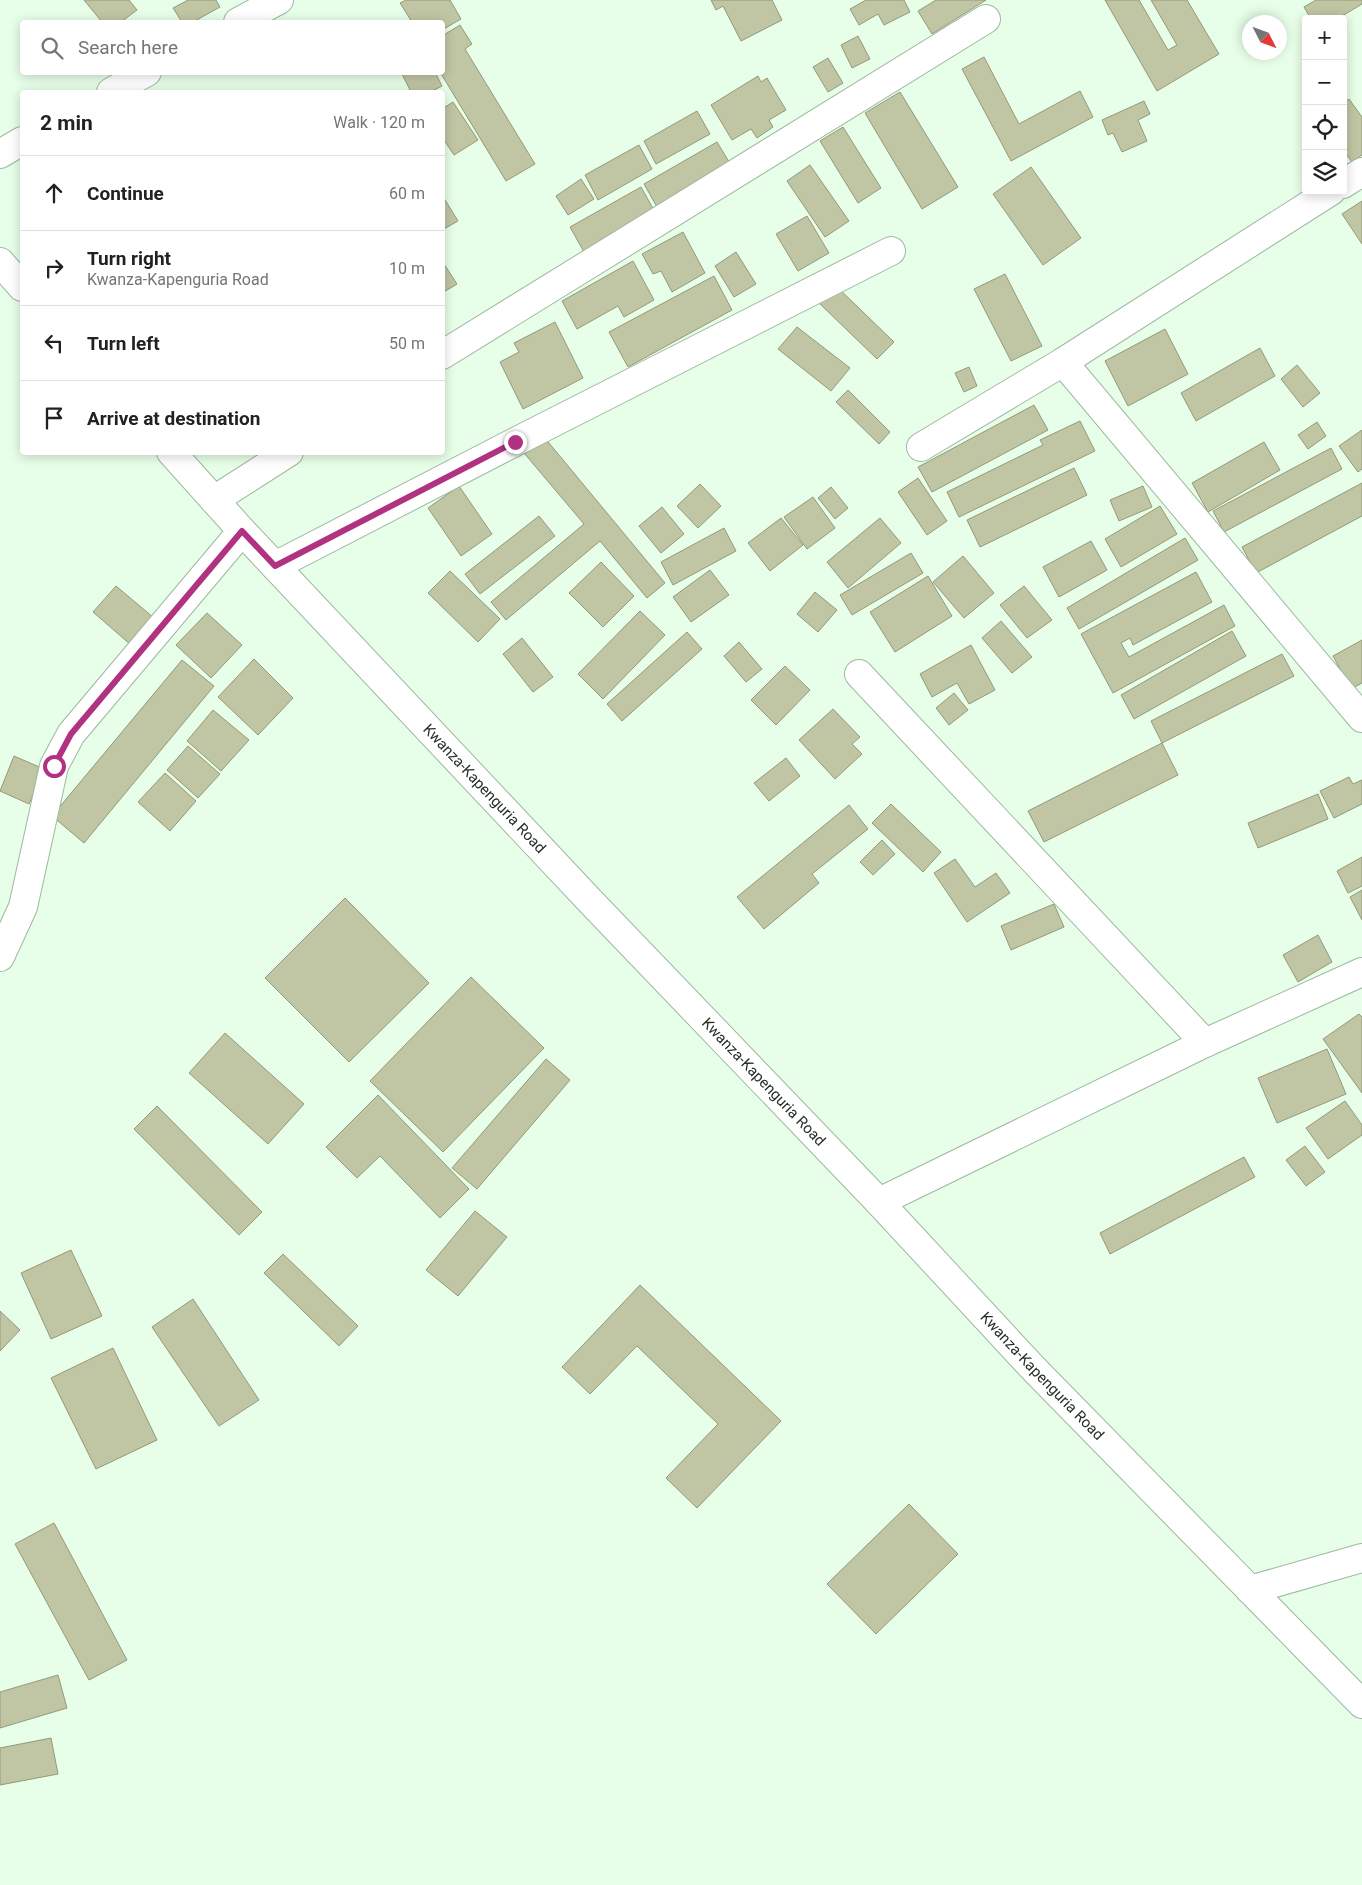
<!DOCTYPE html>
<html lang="en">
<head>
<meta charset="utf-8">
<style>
	:root { --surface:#fff; --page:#f2f2f2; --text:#202124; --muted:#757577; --line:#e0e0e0 }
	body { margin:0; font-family:Roboto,sans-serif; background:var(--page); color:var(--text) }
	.controls { position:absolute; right:15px; top:15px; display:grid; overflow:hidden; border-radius:5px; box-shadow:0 2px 12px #0003 }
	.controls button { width:45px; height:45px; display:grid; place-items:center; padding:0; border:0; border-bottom:1px solid var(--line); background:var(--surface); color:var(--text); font:25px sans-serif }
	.compass { position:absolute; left:1242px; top:15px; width:45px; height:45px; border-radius:50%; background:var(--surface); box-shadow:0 2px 12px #0003; rotate:132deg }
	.stop { position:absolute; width:15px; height:15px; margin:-11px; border:4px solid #b03280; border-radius:50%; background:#fff }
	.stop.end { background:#b03280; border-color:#fff; box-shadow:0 1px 5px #0008 }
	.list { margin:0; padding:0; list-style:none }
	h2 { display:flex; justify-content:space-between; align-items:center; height:65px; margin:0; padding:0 20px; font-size:21px }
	h2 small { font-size:16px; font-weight:400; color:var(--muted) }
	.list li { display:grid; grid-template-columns:32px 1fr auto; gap:15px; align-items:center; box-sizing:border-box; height:75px; padding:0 20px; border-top:1px solid var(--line) }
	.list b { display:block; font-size:19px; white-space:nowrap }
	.list p { margin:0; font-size:16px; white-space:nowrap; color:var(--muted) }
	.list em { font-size:16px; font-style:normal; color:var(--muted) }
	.icon { flex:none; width:28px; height:28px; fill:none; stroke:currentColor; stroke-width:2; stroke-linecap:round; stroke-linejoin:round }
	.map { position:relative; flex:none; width:1362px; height:1885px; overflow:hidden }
	.search { position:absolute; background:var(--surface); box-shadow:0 2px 12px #0003; left:20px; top:20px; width:425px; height:55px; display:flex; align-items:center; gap:12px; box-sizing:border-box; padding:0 18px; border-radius:5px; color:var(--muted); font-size:19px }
	.panel { position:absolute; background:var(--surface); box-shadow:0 2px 12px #0003; left:20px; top:90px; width:425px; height:365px; border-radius:5px }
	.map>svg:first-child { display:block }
	.building { fill:#c0c5a3; stroke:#949978 }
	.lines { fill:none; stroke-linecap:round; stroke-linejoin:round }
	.minor-casing { stroke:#9db99f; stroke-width:30 }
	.minor { stroke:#fff; stroke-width:28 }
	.route { stroke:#b03280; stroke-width:6 }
	.labels { text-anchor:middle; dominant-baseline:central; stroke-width:4.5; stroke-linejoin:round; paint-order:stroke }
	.street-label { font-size:15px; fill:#253026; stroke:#fff }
</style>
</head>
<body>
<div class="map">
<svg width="1362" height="1885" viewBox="0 0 1362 1885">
	<rect width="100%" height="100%" fill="#e7fee8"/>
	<!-- building -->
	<path class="building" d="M84 0H129L137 10 121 22H102Z
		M188 0H216L220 7 193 22H182L173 8Z
		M406 0H450L461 19 442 30V22H412L400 3Z
		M711 0H772L782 20 741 41 723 6 716 10Z
		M866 0H904L910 12 884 25 878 14 859 25 850 9Z
		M936 0H986L932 34 918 11Z
		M1105 0H1139L1168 50 1177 45 1151 0H1187L1219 54 1157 91Z
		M1316 0H1362V4L1337 19H1311L1304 7Z
		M460 25 472 44 465 49 535 164 506 181 440 72H442V36Z
		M858 36 870 59 852 68 841 45Z
		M984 57 1019 124 1080 91 1093 117 1011 161 962 69Z
		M828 58 843 83 828 92 813 67Z
		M401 72H435L442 86 430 92H411Z
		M758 76 761 82 767 78 786 110 769 120 773 127 757 138 751 129 732 140 711 105Z
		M900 92 958 187 922 209 865 113Z
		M1349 99 1362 117V155L1352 162 1343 150V103Z
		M1144 101 1150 114 1138 120 1147 141 1122 152 1113 133 1108 135 1102 120Z
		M453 102 478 140 454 155 442 137V109Z
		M697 111 710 134 656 164 644 141Z
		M843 127 881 188 858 203 820 141Z
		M717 142 731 165 657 207 644 184Z
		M639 145 652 169 598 200 585 175Z
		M810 165 849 221 825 237 787 181Z
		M1031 167 1081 238 1043 265 993 194Z
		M581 179 594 199 568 215 556 196Z
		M641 187 655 212 584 252 570 227Z
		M442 195 458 221 442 230Z
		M1362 201V244L1342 214Z
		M807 216 829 253 798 271 776 234Z
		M683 232 705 273 672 292 661 271 653 274 642 254Z
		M736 252 756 284 734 297 715 266Z
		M442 261 457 284 442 293Z
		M633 261 654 300 624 317 618 306 577 329 562 301Z
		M1005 274 1042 346 1011 361 974 289Z
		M714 276 732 310 628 367 609 332Z
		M835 285 894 342 877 359 818 302Z
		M555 322 583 378 523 409 500 362 519 352 514 343Z
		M797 327 850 368 831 391 778 349Z
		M1165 329 1188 374 1128 406 1105 361Z
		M1260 348 1275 376 1196 421 1181 393Z
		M1297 365 1320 393 1303 407 1281 379Z
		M969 367 977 386 964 392 955 373Z
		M848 390 890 432 879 444 836 402Z
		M1034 405 1048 430 932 492 918 467Z
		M1080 421 1095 451 959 517 947 492 1043 445 1040 440Z
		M1317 422 1326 436 1308 449 1298 435Z
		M1362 430V469L1358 472 1339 446Z
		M544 437 665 583 647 598 600 541 506 620 491 602 584 524 524 453Z
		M1264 442 1280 470 1208 512 1192 483Z
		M1331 448 1342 469 1224 532 1213 511Z
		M1074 468 1087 495 980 547 967 520Z
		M918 478 947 521 927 535 898 492Z
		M1362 483V516L1256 573 1242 547Z
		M700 484 721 506 698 528 677 506Z
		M459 486 492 534 461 556 428 508Z
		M1143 486 1152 507 1119 521 1110 500Z
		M831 487 848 508 835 519 818 498Z
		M813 497 835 528 807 549 784 517Z
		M1160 506 1177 534 1121 567 1105 539Z
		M662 507 684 534 661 553 639 526Z
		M539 516 555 536 480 594 465 574Z
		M781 518 803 545 770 571 748 543Z
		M880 518 901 543 848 588 827 562Z
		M724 528 736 551 673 585 661 562Z
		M1185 538 1198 560 1079 629 1067 608Z
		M1091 541 1107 570 1059 597 1043 567Z
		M911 553 923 573 852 615 840 595Z
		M963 556 994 593 964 618 933 582Z
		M601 562 634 596 603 627 569 593Z
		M710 570 729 595 691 622 673 597Z
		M450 571 500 619 478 642 428 593Z
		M1196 572 1212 602 1133 645 1130 638 1121 643 1129 657 1224 605 1235 626 1113 693 1081 634Z
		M928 576 952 616 895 652 870 612Z
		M116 586 154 618 131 645 93 612Z
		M1024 586 1052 620 1027 638 1000 605Z
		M815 592 837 610 818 632 797 614Z
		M640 611 665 635 603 699 578 674Z
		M207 613 242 645 211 678 176 645Z
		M1001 621 1032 657 1012 673 982 638Z
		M1232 631 1246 656 1134 719 1121 695Z
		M687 632 702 649 622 721 607 704Z
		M522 638 553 677 533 692 503 654Z
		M1362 640V683L1351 689 1333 656Z
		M739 642 762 669 746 682 724 656Z
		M971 645 995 690 969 704 957 683 932 697 920 674Z
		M1282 654 1294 676 1162 743 1151 721Z
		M254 659 293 698 258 735 218 697Z
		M182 660 214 686 84 843 52 816Z
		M785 666 810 690 776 725 751 700Z
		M954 693 968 710 949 725 936 708Z
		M833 709 860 737 852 744 862 754 835 779 799 740Z
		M213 710 249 740 221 771 187 741Z
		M1162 743 1178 775 1044 842 1028 811Z
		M188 746 220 774 198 798 167 770Z
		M14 756 44 769 29 804 0 791Z
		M786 758 800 776 769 801 754 783Z
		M165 773 196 801 170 831 138 802Z
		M1349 777 1353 784 1362 780V804L1334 818 1320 791Z
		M1318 794 1328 819 1258 848 1248 823Z
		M891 804 941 852 923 872 872 823Z
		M849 805 868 829 812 874 819 883 764 929 737 897Z
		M882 840 895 854 873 875 860 862Z
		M1362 857V886L1348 893 1337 871Z
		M955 859 975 887 996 873 1010 893 967 922 934 873Z
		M1362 890V920L1350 897Z
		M345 898 429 983 349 1062 265 978Z
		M1054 904 1064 927 1011 950 1001 926Z
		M1318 935 1332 962 1298 982 1283 955Z
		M471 977 544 1048 443 1152 370 1081Z
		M1359 1014 1362 1017V1093L1323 1039Z
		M225 1033 304 1104 268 1144 189 1073Z
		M1327 1049 1346 1094 1277 1123 1258 1078Z
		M546 1059 570 1080 477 1189 452 1168Z
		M378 1095 469 1189 440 1218 380 1156 357 1178 326 1147Z
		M1345 1101 1362 1125V1135L1328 1159 1306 1128Z
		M157 1106 262 1212 239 1235 134 1129Z
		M1305 1146 1325 1172 1306 1186 1286 1160Z
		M1244 1157 1255 1177 1110 1254 1100 1233Z
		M475 1211 507 1237 458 1296 426 1270Z
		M71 1250 102 1316 51 1339 21 1273Z
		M283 1254 358 1326 339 1346 264 1273Z
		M640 1285 781 1421 697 1508 666 1478 718 1424 637 1346 590 1394 562 1367Z
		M193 1299 259 1400 219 1426 152 1327Z
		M0 1311 20 1330 0 1351Z
		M113 1348 157 1440 96 1469 51 1378Z
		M909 1504 958 1554 876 1634 827 1584Z
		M54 1523 127 1660 89 1680 15 1544Z
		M58 1675 67 1708 0 1728V1692Z
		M51 1738 58 1774 0 1785V1748Z"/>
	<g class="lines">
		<!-- minor casing -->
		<g class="minor-casing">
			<g id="minor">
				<path d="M238 22 279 0"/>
				<path d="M111 92 147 72"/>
				<path d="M0 154 22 141"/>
				<path d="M1343 184 1362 172"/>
				<path d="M0 262 22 287"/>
				<path d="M442 355 986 19"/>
				<path d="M1063 362 1362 718"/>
				<path d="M921 447 1063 362 1331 191"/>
				<path id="s1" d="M171 452 242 531 592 903 879 1202 1032 1367 1362 1704"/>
				<path d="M214 500 289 452"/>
				<path d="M275 566 515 442 891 251"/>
				<path d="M859 674 1205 1043"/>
				<path d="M0 957 23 907 54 766 71 734 242 531"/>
				<path d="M879 1202 1205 1043 1362 972"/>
				<path d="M1250 1590 1362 1558"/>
			</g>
		</g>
		<!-- minor -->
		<use href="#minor" class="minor"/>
	</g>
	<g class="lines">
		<!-- route -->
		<path class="route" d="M54 766 71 734 242 531 275 566 515 442"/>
	</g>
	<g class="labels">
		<!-- street labels -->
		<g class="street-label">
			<text stroke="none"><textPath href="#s1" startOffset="460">Kwanza-Kapenguria Road</textPath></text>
			<text stroke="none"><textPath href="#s1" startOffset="865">Kwanza-Kapenguria Road</textPath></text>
			<text stroke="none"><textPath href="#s1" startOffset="1270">Kwanza-Kapenguria Road</textPath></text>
		</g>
	</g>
</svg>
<div class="controls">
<button>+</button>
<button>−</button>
<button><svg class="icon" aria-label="locate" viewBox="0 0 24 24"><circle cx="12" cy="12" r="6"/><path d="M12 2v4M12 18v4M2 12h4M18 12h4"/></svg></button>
<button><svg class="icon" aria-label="layers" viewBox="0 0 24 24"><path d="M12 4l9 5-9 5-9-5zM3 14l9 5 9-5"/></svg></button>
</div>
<svg class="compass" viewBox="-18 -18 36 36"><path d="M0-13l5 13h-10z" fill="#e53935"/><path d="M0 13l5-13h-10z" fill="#757577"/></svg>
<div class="stop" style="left:54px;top:766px"></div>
<div class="stop end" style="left:515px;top:442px"></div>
<div class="search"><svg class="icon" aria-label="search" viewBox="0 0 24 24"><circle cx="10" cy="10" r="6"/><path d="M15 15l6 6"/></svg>Search here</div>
<section class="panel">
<h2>2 min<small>Walk · 120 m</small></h2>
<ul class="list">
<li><svg class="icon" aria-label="ahead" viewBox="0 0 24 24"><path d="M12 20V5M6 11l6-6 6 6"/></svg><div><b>Continue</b></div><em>60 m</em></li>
<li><svg class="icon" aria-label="right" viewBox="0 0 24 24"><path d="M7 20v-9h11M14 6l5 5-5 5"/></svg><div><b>Turn right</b><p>Kwanza-Kapenguria Road</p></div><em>10 m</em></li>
<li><svg class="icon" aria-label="left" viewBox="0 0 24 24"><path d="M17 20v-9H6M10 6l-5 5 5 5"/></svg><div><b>Turn left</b></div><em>50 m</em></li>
<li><svg class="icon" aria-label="arrive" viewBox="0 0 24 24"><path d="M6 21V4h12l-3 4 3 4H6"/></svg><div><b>Arrive at destination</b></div></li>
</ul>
</section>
</div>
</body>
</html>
